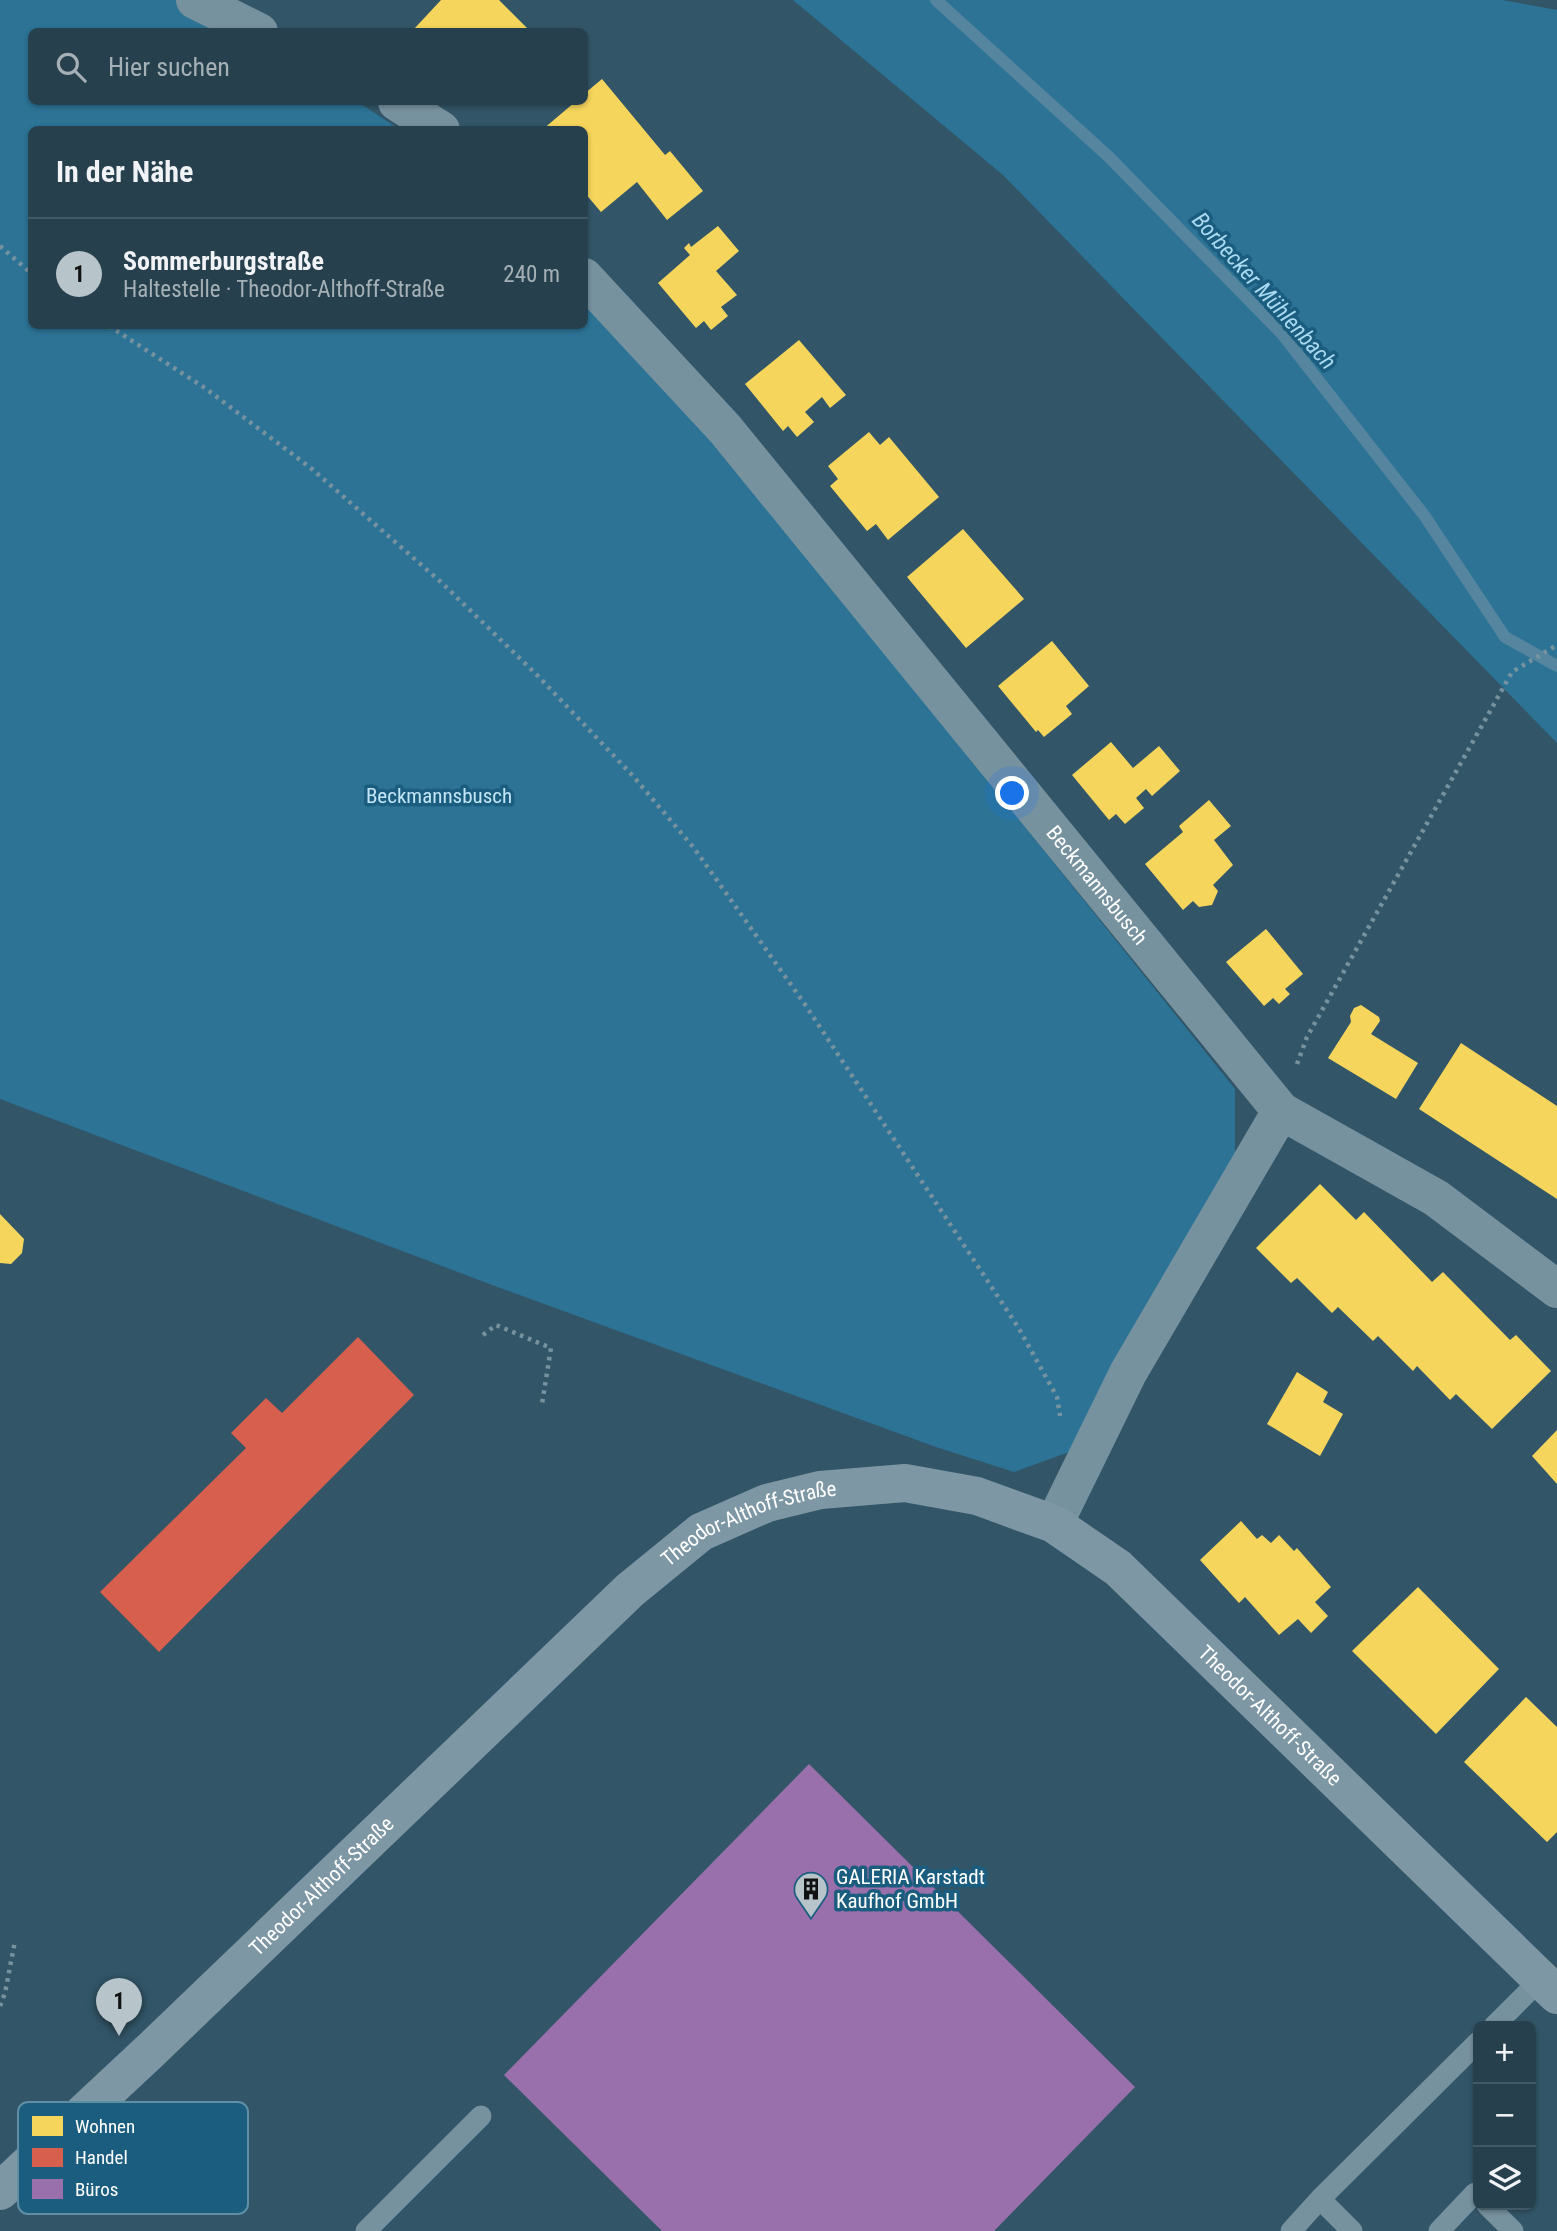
<!DOCTYPE html>
<html lang="de">
<head>
<meta charset="utf-8">
<style>
	:root { --surface:#26404e; --page:#2e4755; --text:#f1f3f6; --muted:#a4afb6; --line:#425966; --accent:#b7c4ca }
	body { margin:0; font-family:"Roboto Condensed",sans-serif; background:var(--page); color:var(--text) }
	.controls { position:absolute; right:21px; bottom:21px; display:grid; overflow:hidden; border-radius:10px; box-shadow:0 2px 5px #0004 }
	.controls button { width:63px; height:63px; display:grid; place-items:center; padding:0; border:0; border-bottom:2px solid var(--line); background:var(--surface); color:var(--text); font:35px sans-serif }
	.you { position:absolute; left:1013px; top:794px; width:24px; height:24px; margin:-18px; border:5px solid #fff; border-radius:50%; background:#1a73e8; box-shadow:0 0 0 10px #1a73e833 }
	.badge { display:grid; place-items:center; width:46px; height:46px; border-radius:50%; background:var(--accent); color:#111; font-size:23px; font-weight:700 }
	.pin { position:absolute; translate:-50% -58px; filter:drop-shadow(0 2px 4px #0008) }
	.pin::after { content:''; position:absolute; top:37px; width:24px; height:21px; background:inherit; clip-path:polygon(0 0,100% 0,50% 100%) }
	.list { margin:0; padding:0; list-style:none }
	h2 { display:flex; justify-content:space-between; align-items:center; height:91px; margin:0; padding:0 28px; font-size:30px }
	h2 small { font-size:23px; font-weight:400; color:var(--muted) }
	.list li { display:grid; grid-template-columns:46px 1fr auto; gap:21px; align-items:center; box-sizing:border-box; height:112px; padding:0 28px; border-top:2px solid var(--line) }
	.list b { display:block; font-size:26px; white-space:nowrap }
	.list p { margin:0; font-size:23px; white-space:nowrap; color:var(--muted) }
	.list em { font-size:23px; font-style:normal; color:var(--muted) }
	.icon { flex:none; width:38px; height:38px; fill:none; stroke:currentColor; stroke-width:2; stroke-linecap:round; stroke-linejoin:round }
	.map { position:relative; flex:none; width:1557px; height:2231px; overflow:hidden }
	.search { position:absolute; background:var(--surface); box-shadow:0 2px 5px #0004; left:28px; top:28px; width:560px; height:77px; display:flex; align-items:center; gap:18px; box-sizing:border-box; padding:0 24px; border-radius:10px; color:var(--muted); font-size:26px }
	.panel { position:absolute; background:var(--surface); box-shadow:0 2px 5px #0004; left:28px; top:126px; width:560px; height:203px; border-radius:10px }
	.map>svg:first-child { display:block }
	.green { fill:#2c7395 }
	.homes { fill:#f6d55c }
	.shops { fill:#d6604d }
	.offices { fill:#9970ab }
	.lines { fill:none; stroke-linecap:round; stroke-linejoin:round }
	.stream { stroke:#56859f; stroke-width:12 }
	.path { stroke:#77929f; stroke-width:4.5; stroke-dasharray:3.5 5; stroke-linecap:butt }
	.lane { stroke:#77929f; stroke-width:21 }
	.street { stroke:#77929f; stroke-width:38 }
	.secondary { stroke:#7e97a4; stroke-width:38 }
	.labels { text-anchor:middle; dominant-baseline:central; stroke-width:7; stroke-linejoin:round; paint-order:stroke }
	.park-label { font-size:21px; fill:#c3e6f7; stroke:#1b5d7f }
	.street-label { font-size:21px; fill:#fff; stroke:#1b5d7f }
	.poi-label { font-size:21px; fill:#fff; stroke:#1b5d7f; text-anchor:start }
	.water-label { font-size:23px; font-style:italic; fill:#aadaf1; stroke:#1b5d7f }
	.key { fill:#1b5d7f; stroke:#5f8ea5; stroke-width:2 }
	.key-label { font-size:19px; fill:#fff }
</style>
</head>
<body>
<div class="map">
<svg width="1557" height="2231" viewBox="0 0 1557 2231">
	<rect width="100%" height="100%" fill="#325668"/>
	<!-- green -->
	<path class="green" d="M0 0H231L256 31 32 32V102H358L399 129 32 130V326H584L585 306 716 441 1235 1089V1155L1080 1448 1014 1472 936 1447 495 1286 0 1099Z
		M793 0H1502L1557 10V743L1003 175Z"/>
	<!-- homes -->
	<path class="homes" d="M441 0H499L531 32H417L414 29Z
		M602 79 665 155 670 151 703 191 667 220 637 182 601 212 584 192V130H542L575 102H584V94Z
		M718 226 739 251 716 271 737 295 721 307 728 316 711 330 704 321 696 328 658 283 690 255 684 248 689 243 691 247Z
		M799 340 846 395 830 408 822 397 805 412 814 422 797 437 788 426 783 431 745 384Z
		M869 432 880 445 889 437 939 497 888 540 876 524 867 531 830 486 838 479 828 466Z
		M963 529 1024 599 966 648 907 577Z
		M1052 641 1089 686 1066 706 1072 714 1044 737 1038 730 1036 732 998 686Z
		M1111 742 1133 768 1159 746 1180 771 1152 796 1146 789 1136 798 1144 808 1125 824 1116 814 1109 820 1072 775Z
		M1209 800 1231 826 1214 840 1233 865 1213 885 1218 891 1212 905 1199 907 1193 901 1183 910 1145 864 1183 832 1179 826Z
		M1266 929 1303 974 1285 989 1290 994 1279 1004 1273 998 1264 1006 1226 962Z
		M1361 1005 1379 1017 1380 1021 1371 1034 1418 1063 1396 1099 1328 1058 1351 1022 1350 1016 1354 1008Z
		M1461 1043 1557 1106V1199L1419 1109Z
		M1320 1184 1356 1220 1364 1212 1432 1282 1443 1272 1510 1340 1516 1335 1551 1371 1492 1429 1456 1394 1450 1400 1417 1366 1413 1371 1378 1336 1373 1341 1338 1307 1332 1313 1297 1278 1291 1283 1256 1248Z
		M0 1214 24 1239 22 1253 11 1264 0 1263Z
		M1297 1372 1328 1392 1323 1402 1343 1414 1320 1456 1267 1424Z
		M1557 1430V1484L1532 1456Z
		M1241 1521 1257 1539 1262 1535 1271 1543 1279 1535 1294 1551 1297 1548 1331 1587 1315 1602 1328 1616 1311 1633 1298 1619 1279 1635 1245 1597 1239 1603 1200 1560Z
		M1418 1587 1499 1669 1436 1734 1352 1651Z
		M1526 1697 1557 1727V1832L1547 1842 1464 1762Z"/>
	<!-- shops -->
	<path class="shops" d="M358 1337 414 1395 159 1652 100 1592 246 1448 231 1433 266 1398 282 1413Z"/>
	<!-- offices -->
	<path class="offices" d="M809 1764 1135 2087 994 2231H662L504 2075Z"/>
	<g class="lines">
		<!-- stream -->
		<path class="stream" d="M936 0 1109 157 1282 334 1424 515 1505 637 1557 666"/>
		<!-- path -->
		<path class="path" d="M0 246 32 274
			M109 326 205 388 312 469 442 583 538 676 633 776 694 848 804 1003 1018 1327 1057 1397 1060 1416
			M1297 1064 1307 1037 1512 672 1557 645
			M483 1335 496 1325 551 1348 542 1404
			M0 2006 5 1993 15 1941"/>
		<!-- lane -->
		<path class="lane" d="M1494 2026 1541 1979
			M1320 2199 1352 2231
			M1487 2205 1513 2231
			M366 2231 481 2116
			M1291 2231 1320 2199 1478 2042
			M1439 2231 1475 2193 1478 2196"/>
		<!-- street -->
		<g class="street">
			<path d="M195 0 259 32"/>
			<path d="M397 102 441 130"/>
			<path id="s1" d="M584 277 725 429 1281 1111 1436 1198 1557 1289"/>
			<path d="M1054 1524 1128 1373 1281 1111"/>
		</g>
		<!-- secondary -->
		<path class="secondary" id="s2" d="M0 2191 149 2052 630 1590 701 1532 767 1503 820 1490 905 1483 977 1496 1054 1524 1118 1568 1557 1995"/>
	</g>
	<!-- icons -->
	<defs>
		<g id="building-pin" transform="scale(1.75)"><path d="M0 17L-7.5 6A9.5 9.5 0 1 1 7.5 6Z" fill="#b7c4ca" stroke="#1b5d7f"/><path d="M-4-6H4V6H1V3H-1V6H-4ZM-2.5-4.3h1.7v1.8h-1.7ZM.8-4.3h1.7v1.8H.8ZM-2.5-1h1.7V.8h-1.7ZM.8-1h1.7V.8H.8Z" fill="#111"/></g>
	</defs>
	<g fill-rule="evenodd">
		<use href="#building-pin" x="811" y="1889"/>
	</g>
	<g class="labels">
		<!-- park labels -->
		<g class="park-label">
			<text x="439" y="796">Beckmannsbusch</text>
		</g>
		<!-- street labels -->
		<g class="street-label">
			<text stroke="none"><textPath href="#s1" startOffset="796">Beckmannsbusch</textPath></text>
			<text stroke="none"><textPath href="#s2" startOffset="1010">Theodor-Althoff-Straße</textPath></text>
			<text stroke="none"><textPath href="#s2" startOffset="1619">Theodor-Althoff-Straße</textPath></text>
			<text stroke="none"><textPath href="#s2" startOffset="443">Theodor-Althoff-Straße</textPath></text>
		</g>
		<!-- poi labels -->
		<g class="poi-label">
			<text x="836" y="1877">GALERIA Karstadt<tspan x="836" dy="24">Kaufhof GmbH</tspan></text>
		</g>
		<!-- water labels -->
		<g class="water-label">
			<text transform="translate(1264 291) rotate(48)">Borbecker Mühlenbach</text>
		</g>
	</g>
	<!-- legend -->
	<rect x="18" y="2102" width="230" height="112" rx="10" class="key"/>
	<rect x="32" y="2116" width="31" height="20" fill="#f6d55c"/>
	<rect x="32" y="2148" width="31" height="19" fill="#d6604d"/>
	<rect x="32" y="2179" width="31" height="20" fill="#9970ab"/>
	<g class="key-label">
		<text x="75" y="2133">Wohnen</text>
		<text x="75" y="2164">Handel</text>
		<text x="75" y="2196">Büros</text>
	</g>
</svg>
<div class="controls">
<button>+</button>
<button>−</button>
<button><svg class="icon" aria-label="layers" viewBox="0 0 24 24"><path d="M12 4l9 5-9 5-9-5zM3 14l9 5 9-5"/></svg></button>
</div>
<div class="you"></div>
<div class="pin badge" style="left:119px;top:2036px">1</div>
<div class="search"><svg class="icon" aria-label="search" viewBox="0 0 24 24"><circle cx="10" cy="10" r="6"/><path d="M15 15l6 6"/></svg>Hier suchen</div>
<section class="panel">
<h2>In der Nähe<small></small></h2>
<ul class="list">
<li><span class="badge">1</span><div><b>Sommerburgstraße</b><p>Haltestelle · Theodor-Althoff-Straße</p></div><em>240 m</em></li>
</ul>
</section>
</div>
</body>
</html>
